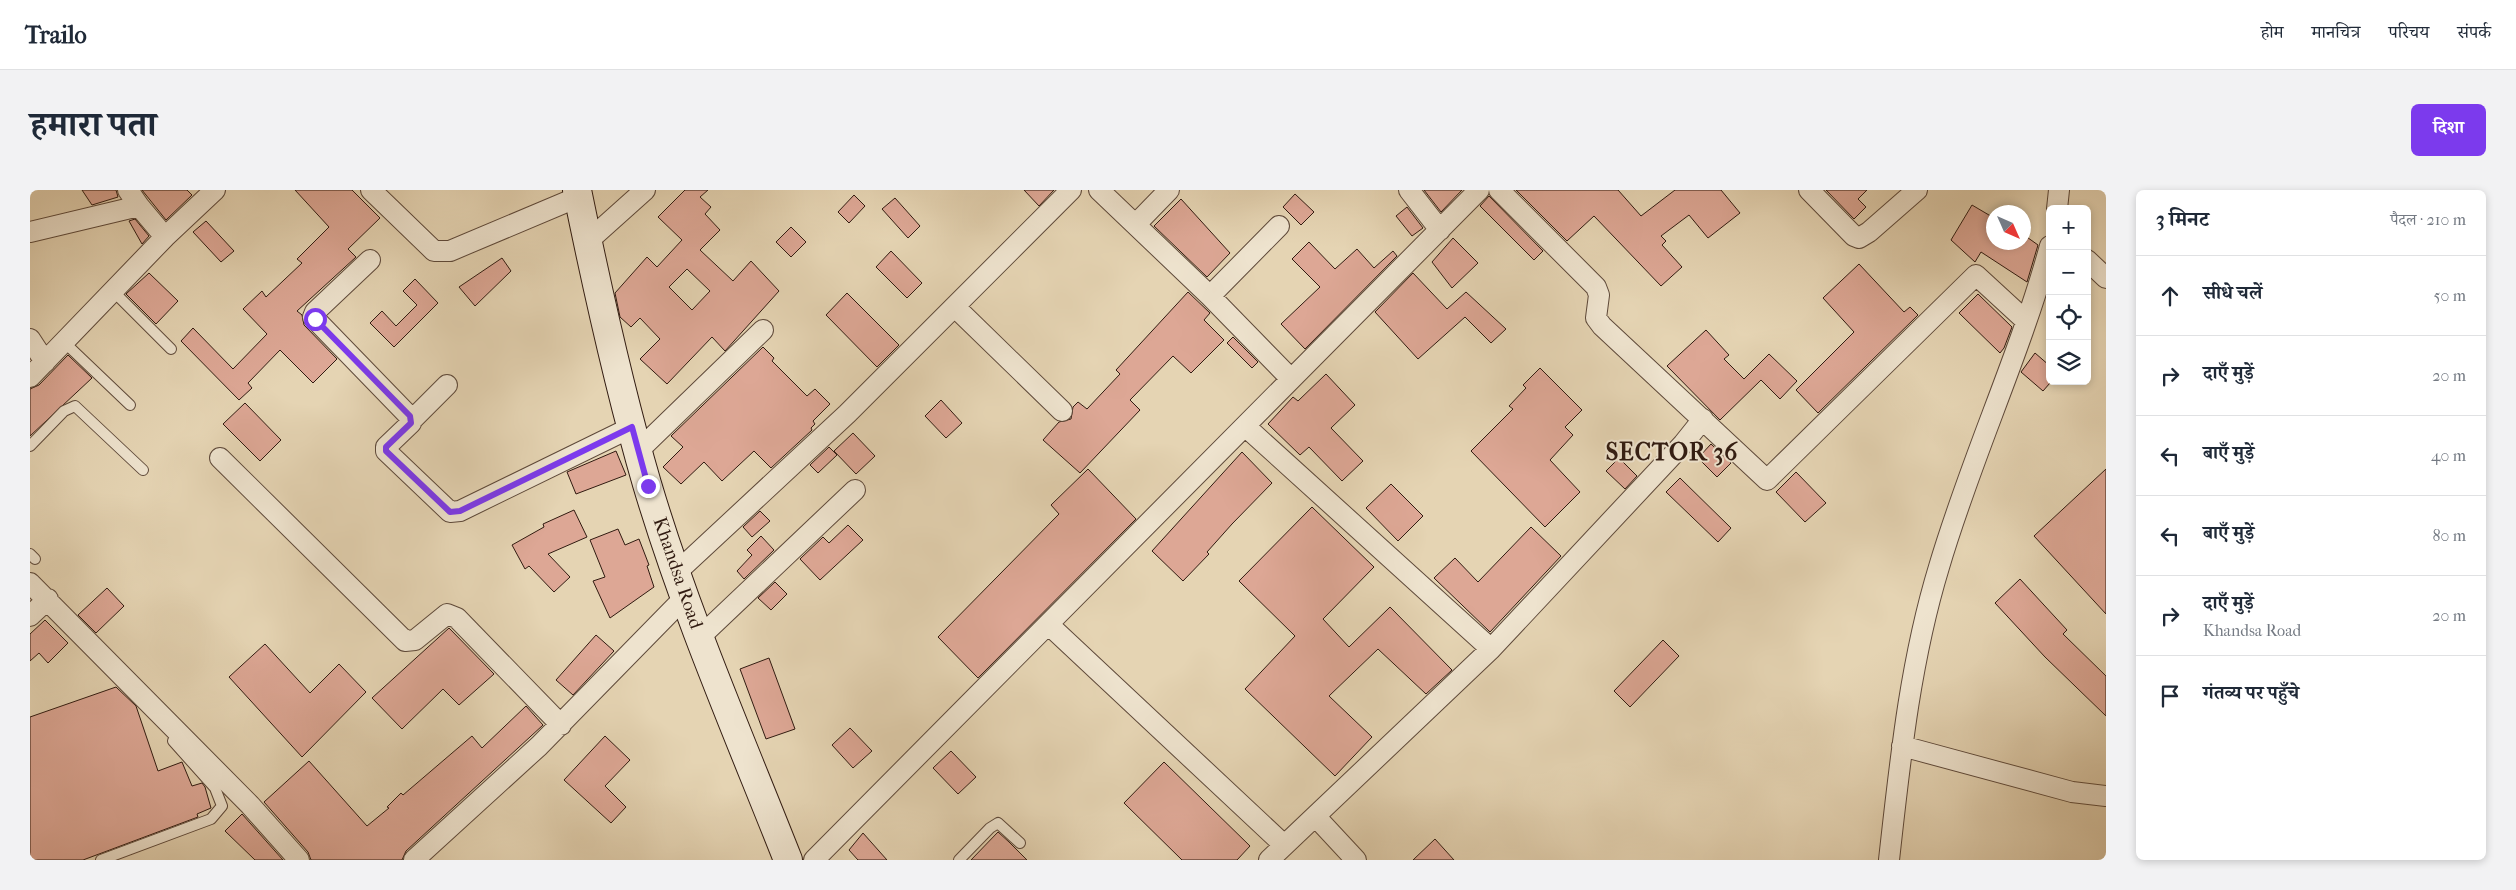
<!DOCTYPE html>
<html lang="hi">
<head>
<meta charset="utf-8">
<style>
	:root { --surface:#fff; --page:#f2f2f3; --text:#1f2937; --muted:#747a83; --line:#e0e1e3; --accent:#7c3aed }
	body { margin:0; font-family:"IM FELL French Canon","Noto Serif Devanagari",serif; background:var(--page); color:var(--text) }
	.controls { position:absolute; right:15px; top:15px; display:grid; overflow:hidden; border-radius:8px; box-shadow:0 2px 8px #0003 }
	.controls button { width:45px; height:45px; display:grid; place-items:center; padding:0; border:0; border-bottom:1px solid var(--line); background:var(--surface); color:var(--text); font:25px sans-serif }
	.compass { position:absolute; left:1956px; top:15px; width:45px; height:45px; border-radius:50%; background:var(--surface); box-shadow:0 2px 8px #0003; rotate:135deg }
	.stop { position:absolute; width:15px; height:15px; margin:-11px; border:4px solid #7c3aed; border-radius:50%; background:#fff }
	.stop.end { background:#7c3aed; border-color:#fff; box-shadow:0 1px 5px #0008 }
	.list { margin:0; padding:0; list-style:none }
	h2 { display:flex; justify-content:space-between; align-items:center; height:65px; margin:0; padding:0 20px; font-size:21px }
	h2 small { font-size:16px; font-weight:400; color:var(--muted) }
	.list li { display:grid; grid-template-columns:32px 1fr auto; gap:15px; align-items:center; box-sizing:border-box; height:80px; padding:0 20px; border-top:1px solid var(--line) }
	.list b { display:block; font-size:19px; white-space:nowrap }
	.list p { margin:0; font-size:16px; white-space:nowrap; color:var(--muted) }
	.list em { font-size:16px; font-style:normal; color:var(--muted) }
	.icon { flex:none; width:28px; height:28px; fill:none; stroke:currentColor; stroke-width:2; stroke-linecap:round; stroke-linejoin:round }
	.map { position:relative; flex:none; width:2076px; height:670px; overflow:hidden; border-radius:8px }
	header { display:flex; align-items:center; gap:30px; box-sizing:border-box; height:70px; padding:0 25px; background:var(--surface); border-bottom:1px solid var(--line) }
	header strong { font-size:24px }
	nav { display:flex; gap:28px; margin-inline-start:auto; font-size:18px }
	.intro { display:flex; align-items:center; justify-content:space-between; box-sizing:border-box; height:120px; padding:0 30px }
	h1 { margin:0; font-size:35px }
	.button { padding:12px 22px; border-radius:8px; background:var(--accent); color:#fff; font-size:18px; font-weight:700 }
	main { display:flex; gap:30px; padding:0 30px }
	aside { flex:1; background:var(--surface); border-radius:8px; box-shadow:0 2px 8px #0003 }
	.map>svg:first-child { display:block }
	.building { fill:#dda795; stroke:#311b11; fill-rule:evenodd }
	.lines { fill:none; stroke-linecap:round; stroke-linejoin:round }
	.lane-casing { stroke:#5e493a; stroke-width:12 }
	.street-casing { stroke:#5e493a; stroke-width:22 }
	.secondary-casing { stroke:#311b11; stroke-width:30 }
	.lane { stroke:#eee3ce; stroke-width:10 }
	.street { stroke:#eee3ce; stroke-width:20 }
	.secondary { stroke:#eee3ce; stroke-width:28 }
	.route { stroke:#7c3aed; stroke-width:6 }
	.labels { text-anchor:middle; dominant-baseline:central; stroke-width:4; stroke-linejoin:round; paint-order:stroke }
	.street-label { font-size:19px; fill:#311b11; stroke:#eee3ce }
	.district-label { font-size:24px; font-weight:bold; letter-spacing:1px; fill:#311b11; stroke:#eee3ce }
</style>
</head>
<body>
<header>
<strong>Trailo</strong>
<nav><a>होम</a><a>मानचित्र</a><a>परिचय</a><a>संपर्क</a></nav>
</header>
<div class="intro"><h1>हमारा पता</h1><a class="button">दिशा</a></div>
<main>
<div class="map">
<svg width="2076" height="670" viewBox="0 0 2076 670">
	<rect width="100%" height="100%" fill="#e5d4b3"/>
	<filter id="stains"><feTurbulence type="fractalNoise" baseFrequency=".004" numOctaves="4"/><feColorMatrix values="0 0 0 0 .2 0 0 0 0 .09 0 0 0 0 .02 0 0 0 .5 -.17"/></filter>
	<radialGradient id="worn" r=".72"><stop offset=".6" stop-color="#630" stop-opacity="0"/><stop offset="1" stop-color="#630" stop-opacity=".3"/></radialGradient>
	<!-- building -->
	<path class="building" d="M52 0H86L88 7 62 15Z
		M112 0H157L162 5 136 30Z
		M265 0H322L350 28 318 59 326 67 267 121 272 125 274 135 307 169 283 193 250 160 218 193 222 198 209 210 151 151 163 138 203 179 237 144 213 119 232 101 236 107 272 73 267 69 299 37Z
		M655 0H678L670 7 681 17 675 24 690 40 670 60 703 91 721 71 749 101 695 161 682 147 637 194 610 169 630 149 610 128 601 137 590 127 585 103 617 67 627 77 652 50 628 27ZM657 79 680 101 662 120 639 97Z
		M994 0H1024L1009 16Z
		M1394 0H1432L1411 22Z
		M1486 0H1588L1611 26 1645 0H1691L1710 23 1678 48 1659 25 1631 46 1636 51 1632 55 1652 77 1631 96 1564 26 1537 51Z
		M1796 0H1837L1828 9 1836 17 1824 29Z
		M1265 4 1284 22 1271 35 1253 17Z
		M824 5 835 16 819 33 808 22Z
		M1459 6 1513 61 1504 70 1450 16Z
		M865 8 890 36 878 48 852 19Z
		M1151 9 1200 63 1177 87 1124 36Z
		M1942 15 1964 28V52H1994V45L2008 55 1997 92 1951 62 1945 72 1921 50Z
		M1377 17 1393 38 1382 46 1366 26Z
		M105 29 119 46 112 54 99 31Z
		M176 31 204 61 191 72 163 42Z
		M761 37 776 52 761 67 746 52Z
		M1423 48 1448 73 1422 98 1402 72Z
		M1279 52 1305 79 1327 59 1344 78 1363 61 1367 66 1275 159 1251 134 1290 97 1262 69Z
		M861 61 892 93 877 108 846 77Z
		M472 68 481 81 445 116 429 97Z
		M1829 74 1874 122 1880 117 1888 125 1788 223 1766 200 1824 142 1793 108Z
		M119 83 148 111 126 134 96 104Z
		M1383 83 1417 119 1436 102 1476 139 1461 153 1435 127 1388 169 1345 122Z
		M385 89 408 113 364 157 340 133 352 121 366 136 387 115 373 101Z
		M1158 102 1180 123 1174 130 1194 150 1161 183 1143 166 1100 210 1110 220 1050 283 1013 250 1029 232 1041 229 1043 217 1048 212 1057 219 1090 184 1086 180Z
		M817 103 869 155 847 177 796 125Z
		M1948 104 1982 137 1974 158 1970 163 1929 123Z
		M1676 140 1699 165 1694 169 1714 189 1739 164 1767 191 1750 209 1731 190 1690 230 1637 176Z
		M1203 147 1228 172 1222 178 1197 153Z
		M733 157 744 168 742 171 777 206 785 199 800 214 783 231 785 234 781 238 782 240 741 278 724 261 692 291 674 272 651 294 633 277 653 257 641 246Z
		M2005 163 2020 176V193L2013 201 1991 182Z
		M38 165 62 188 0 246V199L9 195Z
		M1510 178 1552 220 1535 237 1543 245 1520 270 1550 302 1515 337 1441 261 1483 219 1479 216 1496 198 1493 195Z
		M1296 184 1325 215 1301 238 1333 271 1312 291 1279 257 1270 265 1238 234 1263 207 1268 211Z
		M911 210 932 233 916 248 895 226Z
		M215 213 251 250 230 271 193 234Z
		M823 243 845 266 826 284 804 261Z
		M1681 254 1701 273 1687 287 1668 268Z
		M799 257 807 265 788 283 780 275Z
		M586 261 596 285 546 304 537 282Z
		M1212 262 1242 293 1202 334 1177 362 1179 364 1153 391 1122 361Z
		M1589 268 1607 286 1595 299 1576 281Z
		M1058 279 1106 329 948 488 908 447 1029 324 1021 315Z
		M2076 279V424L2004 346Z
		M1766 282 1796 313 1775 332 1746 302Z
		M1650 288 1701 338 1688 352 1636 302Z
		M1361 294 1393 326 1368 351 1336 318Z
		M1282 317 1344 377 1293 429 1319 457 1360 417 1422 480 1396 504 1348 459 1299 506 1342 547 1305 586 1215 499 1265 446 1209 391Z
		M544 320 557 347 518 364 540 387 524 402 499 376 495 379 482 355 514 337 513 334Z
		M730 321 740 331 722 347 713 337Z
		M818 335 833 350 790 390 770 369 793 347 799 353Z
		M1501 337 1531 366 1460 442 1404 388 1425 368 1448 392Z
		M588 339 595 355 609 349 619 375 617 376 624 397 580 428 563 391 575 387 560 350Z
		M731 346 744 360 714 389 707 381 722 365 717 360Z
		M1990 389 2037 440 2033 444 2076 486V526L2015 467 1965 413Z
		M745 392 757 404 741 420 728 408Z
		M77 398 94 416 66 443 48 425Z
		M15 430 38 453 18 473 9 463 0 471V444Z
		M419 438 464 484 429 515 413 499 372 539 342 508Z
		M566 445 584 461 543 505 526 490Z
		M1633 450 1649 466 1600 517 1584 501Z
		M235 454 280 503 309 474 336 502 272 567 199 487Z
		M739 468 765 539 736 549 710 479Z
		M86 497 106 516 128 581 152 572 162 596 172 593 175 597 181 618 167 624 168 627 53 670H0V527Z
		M496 516 513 535 376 661 372 670H281L278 662 234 612 279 571 337 636 359 618 357 617 371 603 373 605 442 546 452 558Z
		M820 538 842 561 823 578 802 555Z
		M575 546 600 570 575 596 596 617 581 633 534 590Z
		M921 561 946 587 928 604 903 578Z
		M1134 572 1220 656 1207 670H1152L1094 613Z
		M212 624 253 670H225L195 641Z
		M968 642 979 652 997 670H941Z
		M833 643 857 670H828L819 660Z
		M1405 649 1424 670H1383Z"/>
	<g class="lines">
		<!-- lane casing -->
		<g class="lane-casing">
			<path id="lane" d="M83 101 141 159
				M34 152 100 215
				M0 256 34 221 45 216 113 280
				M0 364 5 369
				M71 670 181 629 192 616 185 598 143 551
				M929 670 960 638 968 633 990 653"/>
		</g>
		<!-- street casing -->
		<g class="street-casing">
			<path id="street" d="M98 0 109 16 135 47
				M341 0 404 61H420L548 7
				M1069 0 1180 106 1261 189
				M1379 0 1410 40
				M1469 0 1566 97 1569 105 1566 128 1572 136 1737 290 1946 85 1996 131
				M1779 0 1824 46 1829 48 1839 42 1887 0
				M2027 19 2029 0
				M1106 34 1139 0
				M0 42 109 16
				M557 52 615 0
				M340 70 285 122 283 127 379 226 382 230 381 233 356 257V261L420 322 430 321 602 237
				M2057 70 2076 88
				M1180 106 1249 36
				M925 117 1032 221
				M0 149 15 172
				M0 187 135 47 185 0
				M382 230 417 195
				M1215 236 1461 459
				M608 261 733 140
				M190 268 375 451 385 450 417 424 427 428 531 535
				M647 382 817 224 1041 0
				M0 393 220 615 269 670
				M0 426 18 409
				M1018 434 1254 655
				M670 447 825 300
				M1872 556 2042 602 2076 606
				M1286 627 1326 670
				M384 670 509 556 656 406
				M784 670 1449 0
				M1239 670 1461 459 1653 254 1673 229
				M1859 670C1870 571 1880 472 1909 377 1941 268 1990 165 2020 56"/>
		</g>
		<!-- secondary casing -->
		<g class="secondary-casing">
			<path id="secondary" d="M547 0C567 98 589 198 617 294 655 422 709 546 758 670"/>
		</g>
		<!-- lane -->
		<use href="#lane" class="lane"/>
		<!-- street -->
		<use href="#street" class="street"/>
		<!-- secondary -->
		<use href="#secondary" class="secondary"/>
	</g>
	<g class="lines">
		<!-- route -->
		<path class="route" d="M285 129 380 226 381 233 356 257V261L420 322 430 321 602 237 618 296"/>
	</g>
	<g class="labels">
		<!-- street labels -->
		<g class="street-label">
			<text transform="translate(648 383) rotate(71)">Khandsa Road</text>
		</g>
		<!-- district labels -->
		<g class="district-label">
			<text x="1642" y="262">SECTOR 36</text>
		</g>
	</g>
	<rect width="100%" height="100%" filter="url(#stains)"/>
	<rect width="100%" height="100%" fill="url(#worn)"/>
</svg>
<div class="controls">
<button>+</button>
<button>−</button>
<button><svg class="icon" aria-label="locate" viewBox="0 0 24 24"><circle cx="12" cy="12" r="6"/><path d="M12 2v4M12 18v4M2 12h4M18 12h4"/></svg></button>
<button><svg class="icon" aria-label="layers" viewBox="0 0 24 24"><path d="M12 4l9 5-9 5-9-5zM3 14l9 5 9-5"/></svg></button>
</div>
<svg class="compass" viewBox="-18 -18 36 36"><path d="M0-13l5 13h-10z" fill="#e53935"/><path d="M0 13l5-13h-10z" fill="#747a83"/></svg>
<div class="stop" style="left:285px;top:129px"></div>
<div class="stop end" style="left:618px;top:296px"></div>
</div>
<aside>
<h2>3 मिनट<small>पैदल · 210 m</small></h2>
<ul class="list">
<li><svg class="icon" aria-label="ahead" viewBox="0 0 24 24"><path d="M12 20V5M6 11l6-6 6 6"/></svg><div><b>सीधे चलें</b></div><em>50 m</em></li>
<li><svg class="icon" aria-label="right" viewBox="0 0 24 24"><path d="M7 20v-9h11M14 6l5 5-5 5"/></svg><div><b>दाएँ मुड़ें</b></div><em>20 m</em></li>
<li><svg class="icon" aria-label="left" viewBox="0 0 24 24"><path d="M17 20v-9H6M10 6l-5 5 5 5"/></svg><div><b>बाएँ मुड़ें</b></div><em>40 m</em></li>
<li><svg class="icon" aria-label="left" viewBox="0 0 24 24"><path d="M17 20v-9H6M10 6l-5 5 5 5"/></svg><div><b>बाएँ मुड़ें</b></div><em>80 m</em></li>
<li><svg class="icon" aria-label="right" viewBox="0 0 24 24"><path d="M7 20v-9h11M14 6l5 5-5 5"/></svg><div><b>दाएँ मुड़ें</b><p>Khandsa Road</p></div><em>20 m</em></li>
<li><svg class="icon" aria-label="arrive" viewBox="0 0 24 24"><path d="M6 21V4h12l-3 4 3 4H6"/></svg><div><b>गंतव्य पर पहुँचे</b></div></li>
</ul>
</aside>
</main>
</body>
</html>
